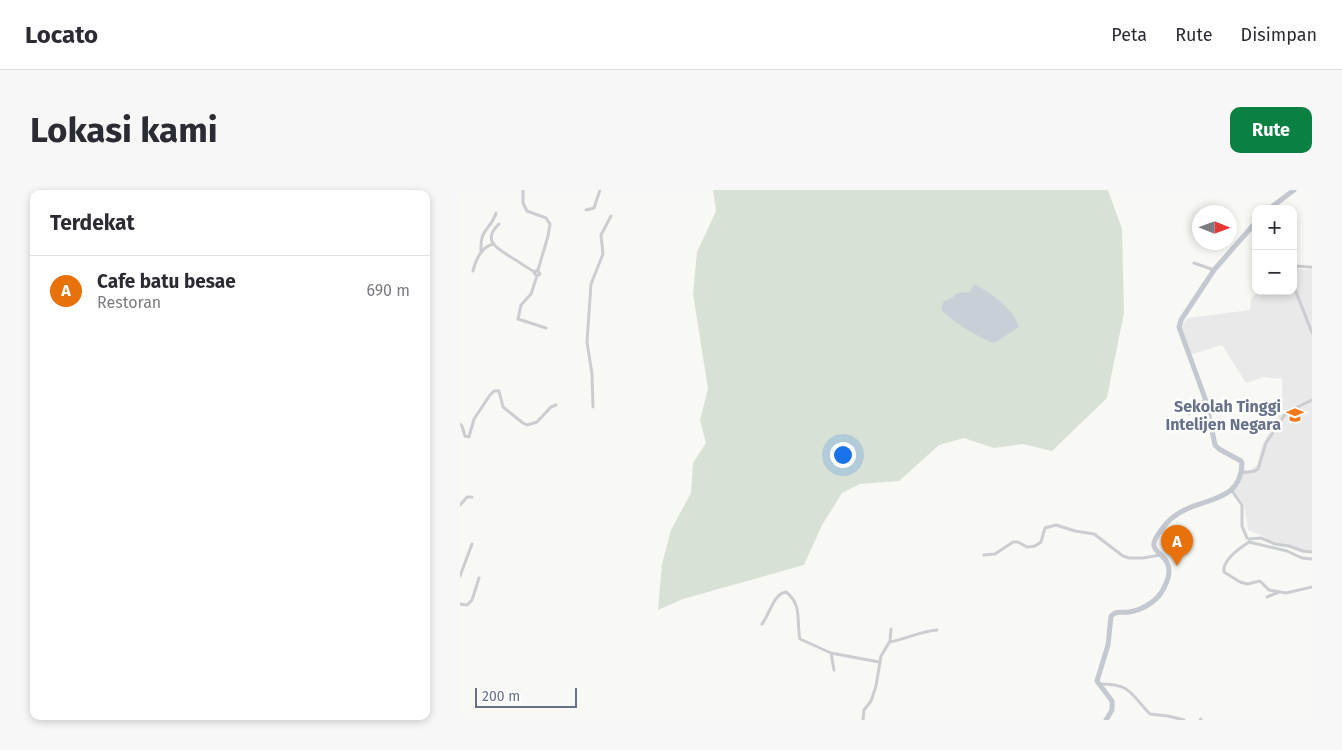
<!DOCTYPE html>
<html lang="id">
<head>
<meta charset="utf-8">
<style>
	:root { --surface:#fff; --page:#f7f7f7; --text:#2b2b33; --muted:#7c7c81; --line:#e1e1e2; --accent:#0b8043 }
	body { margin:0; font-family:"Fira Sans",sans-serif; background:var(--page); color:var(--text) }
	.controls { position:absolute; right:15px; top:15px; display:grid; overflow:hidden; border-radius:10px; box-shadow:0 2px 8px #0003 }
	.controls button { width:45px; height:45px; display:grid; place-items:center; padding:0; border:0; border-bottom:1px solid var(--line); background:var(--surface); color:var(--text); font:25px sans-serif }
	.compass { position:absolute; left:732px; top:15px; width:45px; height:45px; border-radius:50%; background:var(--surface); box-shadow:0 2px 8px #0003; rotate:91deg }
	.scale { position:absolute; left:15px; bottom:12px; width:102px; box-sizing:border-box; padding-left:5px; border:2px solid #657289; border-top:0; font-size:14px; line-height:18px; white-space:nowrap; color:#657289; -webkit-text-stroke:4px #fff; paint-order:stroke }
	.you { position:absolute; left:382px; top:264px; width:18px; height:18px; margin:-12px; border:4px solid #fff; border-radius:50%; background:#1a73e8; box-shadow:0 0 0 8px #1a73e833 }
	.badge { display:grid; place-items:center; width:32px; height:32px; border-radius:50%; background:var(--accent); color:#fff; font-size:16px; font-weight:700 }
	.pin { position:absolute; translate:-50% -41px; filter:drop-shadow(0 1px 2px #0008) }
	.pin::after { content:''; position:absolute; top:26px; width:18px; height:15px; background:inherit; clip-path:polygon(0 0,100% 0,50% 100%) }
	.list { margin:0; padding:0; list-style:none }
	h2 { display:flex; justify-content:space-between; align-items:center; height:65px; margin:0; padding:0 20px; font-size:21px }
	h2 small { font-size:16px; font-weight:400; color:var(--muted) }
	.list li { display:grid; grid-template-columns:32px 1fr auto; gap:15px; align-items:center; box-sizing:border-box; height:70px; padding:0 20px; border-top:1px solid var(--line) }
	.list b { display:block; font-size:19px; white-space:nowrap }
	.list p { margin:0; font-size:16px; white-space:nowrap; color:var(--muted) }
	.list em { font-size:16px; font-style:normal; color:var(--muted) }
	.map { position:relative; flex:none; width:852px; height:530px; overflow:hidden; border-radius:10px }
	header { display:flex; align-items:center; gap:30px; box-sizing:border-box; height:70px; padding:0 25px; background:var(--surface); border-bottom:1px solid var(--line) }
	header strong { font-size:24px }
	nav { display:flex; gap:28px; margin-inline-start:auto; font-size:18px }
	.intro { display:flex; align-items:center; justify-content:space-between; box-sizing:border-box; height:120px; padding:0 30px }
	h1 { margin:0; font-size:35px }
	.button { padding:12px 22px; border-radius:10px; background:var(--accent); color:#fff; font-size:18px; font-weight:700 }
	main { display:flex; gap:30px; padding:0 30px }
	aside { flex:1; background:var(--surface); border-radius:10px; box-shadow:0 2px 8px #0003 }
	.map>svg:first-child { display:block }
	.built { fill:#e9e9e9 }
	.green { fill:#d8e1d6 }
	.water { fill:#c8cfd6 }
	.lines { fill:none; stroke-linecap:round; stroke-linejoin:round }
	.street { stroke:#cbcdd1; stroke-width:3 }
	.secondary { stroke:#c3c8d1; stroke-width:5 }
	.labels { text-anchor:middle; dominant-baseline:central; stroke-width:5; stroke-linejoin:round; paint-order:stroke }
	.poi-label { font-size:16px; font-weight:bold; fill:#657289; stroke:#fff; text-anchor:end }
</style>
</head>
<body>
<header>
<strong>Locato</strong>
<nav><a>Peta</a><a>Rute</a><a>Disimpan</a></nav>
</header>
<div class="intro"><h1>Lokasi kami</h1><a class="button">Rute</a></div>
<main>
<aside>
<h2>Terdekat<small></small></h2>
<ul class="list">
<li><span class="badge" style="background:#e8710a">A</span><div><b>Cafe batu besae</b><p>Restoran</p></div><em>690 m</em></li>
</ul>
</aside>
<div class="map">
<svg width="852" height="530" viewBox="0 0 852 530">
	<rect width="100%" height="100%" fill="#f8f9f5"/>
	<!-- built -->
	<path class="built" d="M833 76 836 78 844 80 852 78V362L842 363 828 357 809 352 805 347 788 340 784 314 773 302 784 279 789 281 797 275 803 253 822 219V189L804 187 786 193 762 155 729 165 720 142 722 134 728 128 790 120 791 109 798 101H833Z"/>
	<!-- green -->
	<path class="green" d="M253 0H648L662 39 664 123 654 172 647 208 592 261 563 254 534 258 504 248 479 255 439 291 400 294 382 303 362 335 344 375 223 409 198 420 202 374 211 340 231 303 233 273 246 253 240 230 248 199 233 104 237 62 256 21Z"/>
	<!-- water -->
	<path class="water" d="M514 94C531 103 553 118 559 137L534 153C522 150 488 129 481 119L484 111 492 108 497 103 510 102Z"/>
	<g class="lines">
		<!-- street -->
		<path class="street" d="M63 0V13L67 21 86 28 90 34 88 46 78 80
			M126 20 134 18 140 0
			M39 34C20 52 40 60 54 69 61 73 67 78 75 82
			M21 62C20 36 30 42 36 23
			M734 73 754 80
			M833 76 852 77
			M13 81C16 69 21 57 33 54
			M77 86 74 83 77 80 80 84 77 86 71 104 61 115 58 129 86 138
			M833 94 852 143
			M133 217 132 184 127 152 131 94 143 64 141 45 151 26
			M729 224 735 213 746 211
			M0 234 2 236 5 246 9 247 14 229 30 205 34 201H39L43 217 63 233 67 235 77 232 91 217 96 215
			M781 283 795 281 798 279 806 253 824 226 827 222 852 210
			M772 301 782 315V336L787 348 789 349 801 348 815 354 829 356 843 361 852 362
			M0 315 7 307H12
			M789 352C780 358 762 370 764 382L780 392 787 394 800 391 809 400 826 403 852 397
			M789 352 827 361 842 368 852 369
			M524 365 535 364 553 352H558L567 357 575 356 581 352 585 338 596 335 615 341 634 344 663 366 669 368H683L700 365
			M0 386 12 354
			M807 407 819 402
			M0 414 7 415 12 410 19 388
			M302 434C310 424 313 404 326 402 343 415 336 432 340 449L371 463
			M430 452C446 449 461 441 477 440
			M374 480 371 463 419 472
			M640 494C672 494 670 504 690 524L708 526 724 530
			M403 530 404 520 411 511 416 496 421 466 430 451 431 439
			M740 530 741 529"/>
		<!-- secondary -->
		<path class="secondary" d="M809 19 834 0
			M646 530 652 520V511L637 491 648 455 651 426C657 420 662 423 669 422 680 421 695 412 701 403 709 390 714 376 701 365 699 363 695 360 694 356 692 349 707 332 712 328 738 306 781 316 782 273L781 271 759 259 755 255 746 211 719 137 721 130 754 80 796 32"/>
	</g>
	<!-- icons -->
	<defs>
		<g id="university-bare" transform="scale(1.35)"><path d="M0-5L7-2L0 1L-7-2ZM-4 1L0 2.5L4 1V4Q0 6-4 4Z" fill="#f3781b" stroke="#fff" stroke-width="2.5" paint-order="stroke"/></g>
	</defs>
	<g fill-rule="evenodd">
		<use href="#university-bare" x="835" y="225"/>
	</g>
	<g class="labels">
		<!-- poi labels -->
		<g class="poi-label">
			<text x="821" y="216">Sekolah Tinggi<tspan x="821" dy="18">Intelijen Negara</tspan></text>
		</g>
	</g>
</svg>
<div class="controls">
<button>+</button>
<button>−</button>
</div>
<svg class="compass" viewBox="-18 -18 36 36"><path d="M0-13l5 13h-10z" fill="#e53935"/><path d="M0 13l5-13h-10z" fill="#7c7c81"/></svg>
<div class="scale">200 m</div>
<div class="you"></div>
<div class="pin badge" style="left:717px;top:376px;background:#e8710a">A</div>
</div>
</main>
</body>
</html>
